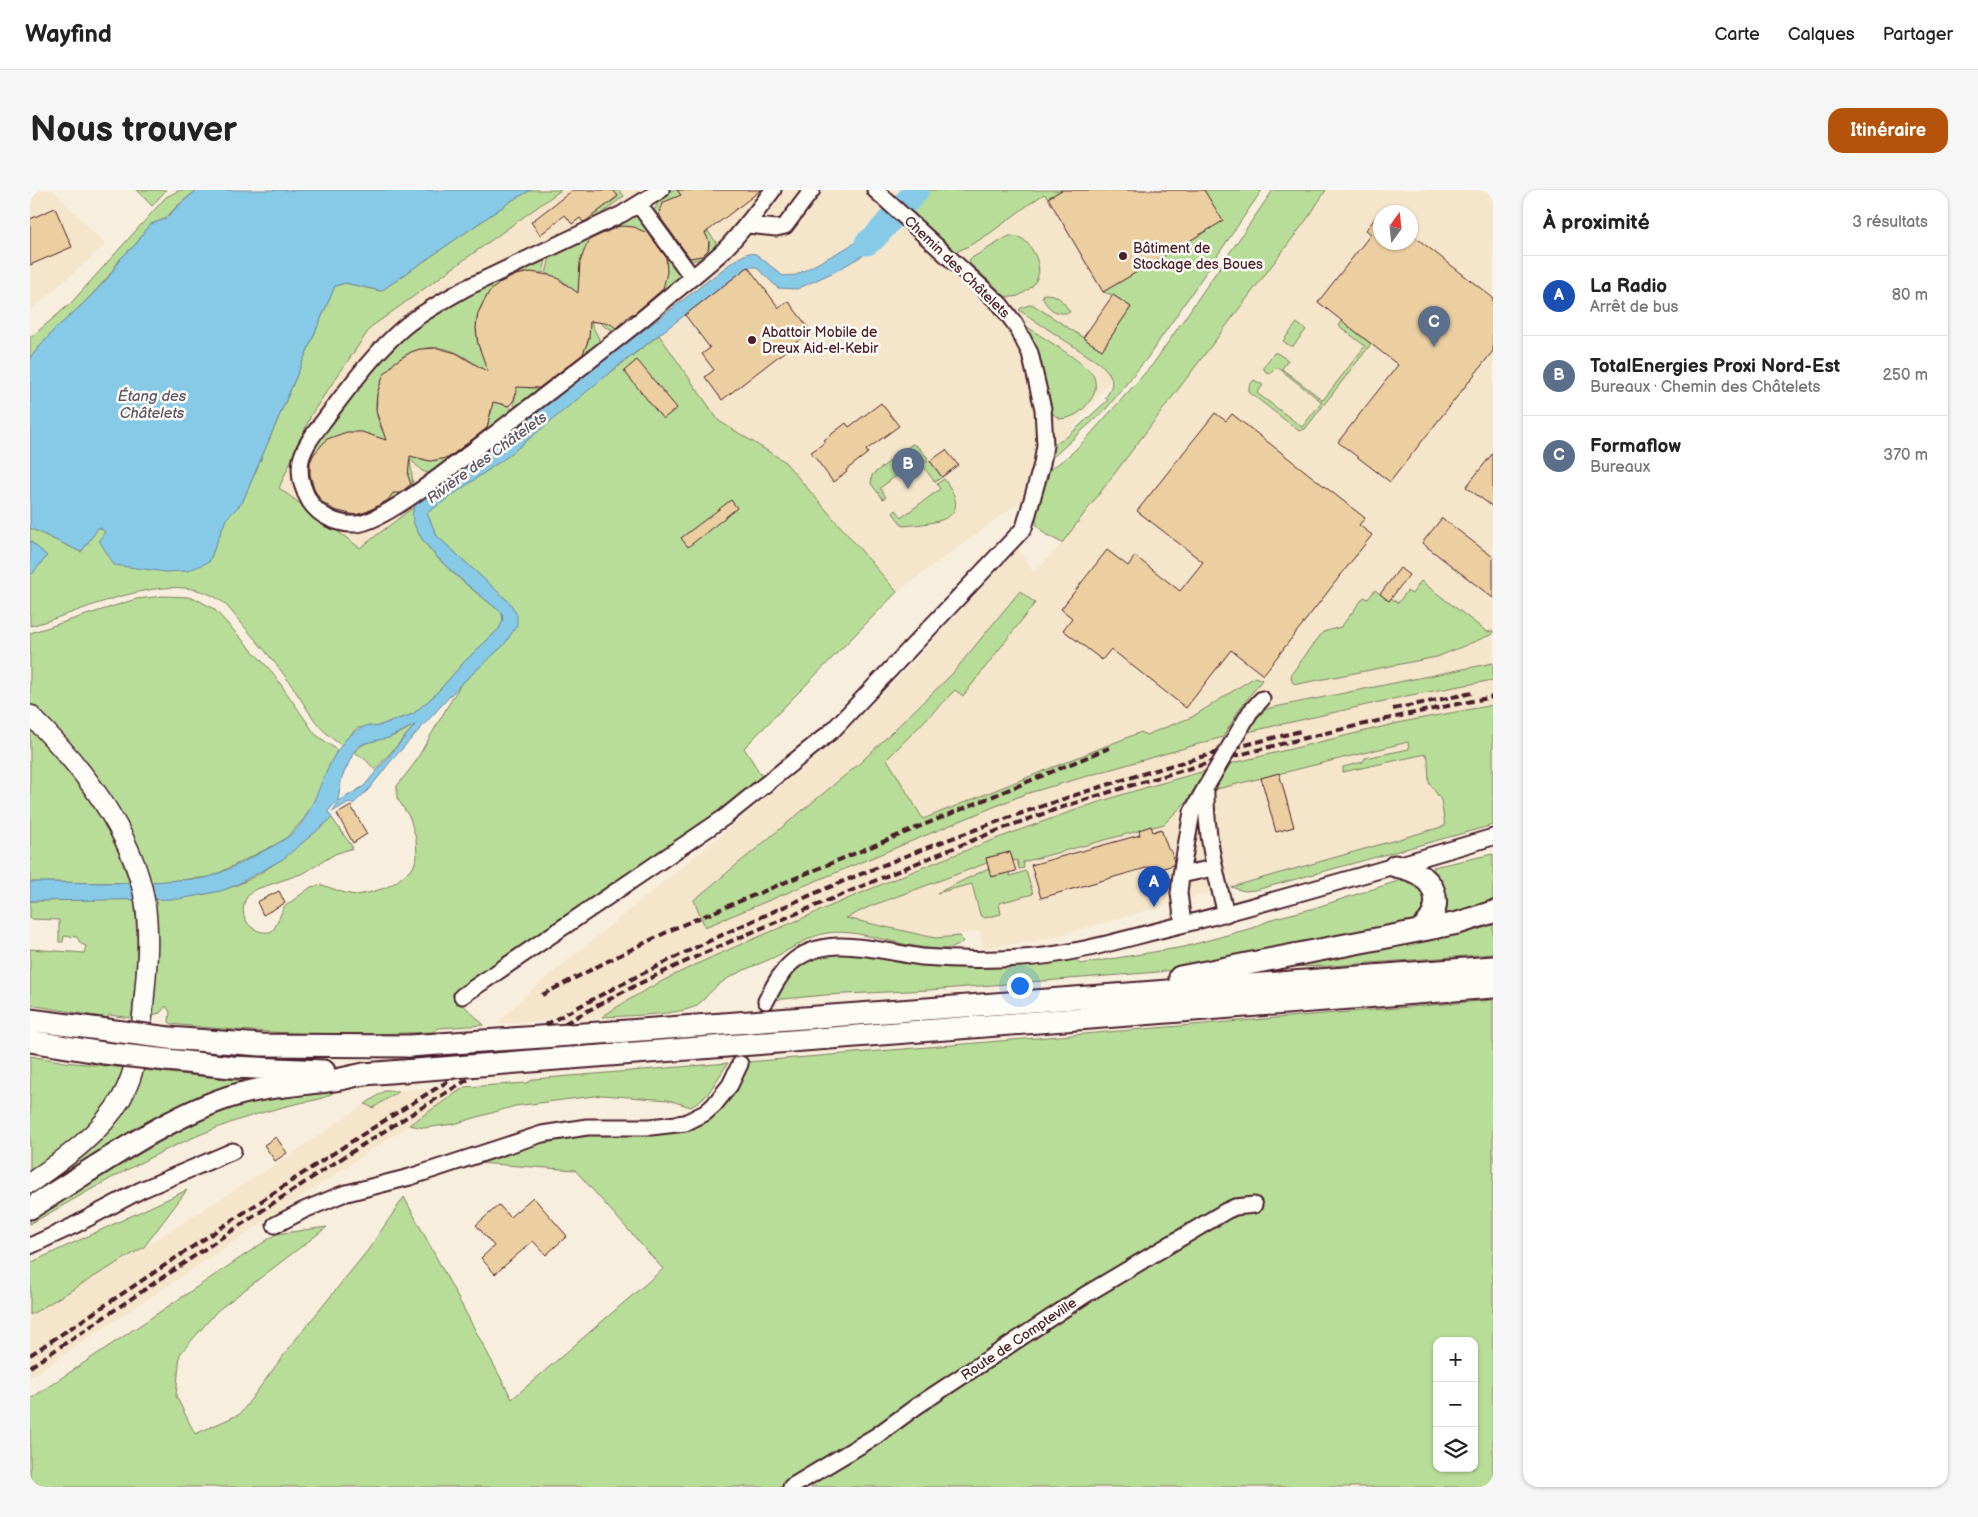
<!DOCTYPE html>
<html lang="fr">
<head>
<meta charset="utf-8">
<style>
	:root { --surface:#fff; --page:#f6f6f6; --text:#222; --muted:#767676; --line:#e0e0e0; --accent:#b45309 }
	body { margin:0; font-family:"Balsamiq Sans",sans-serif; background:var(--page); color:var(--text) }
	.controls { position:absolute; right:15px; bottom:15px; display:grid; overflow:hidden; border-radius:10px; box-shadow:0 1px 4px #0004 }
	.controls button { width:45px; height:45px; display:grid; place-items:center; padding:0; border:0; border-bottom:1px solid var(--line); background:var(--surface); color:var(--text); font:25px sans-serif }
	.compass { position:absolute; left:1343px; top:15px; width:45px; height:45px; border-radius:50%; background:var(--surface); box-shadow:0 1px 4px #0004; rotate:15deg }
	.you { position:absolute; left:989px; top:795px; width:18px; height:18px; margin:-12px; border:4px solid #fff; border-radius:50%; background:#1a73e8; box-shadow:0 0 0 8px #1a73e833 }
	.badge { display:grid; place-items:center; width:32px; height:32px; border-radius:50%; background:var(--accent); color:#fff; font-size:16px; font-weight:700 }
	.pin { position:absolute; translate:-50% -41px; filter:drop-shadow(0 1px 2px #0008) }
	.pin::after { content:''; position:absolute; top:26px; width:18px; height:15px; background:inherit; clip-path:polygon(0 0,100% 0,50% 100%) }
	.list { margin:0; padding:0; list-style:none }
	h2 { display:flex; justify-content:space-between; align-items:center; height:65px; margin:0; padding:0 20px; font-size:21px }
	h2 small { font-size:16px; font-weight:400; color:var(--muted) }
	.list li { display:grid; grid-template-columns:32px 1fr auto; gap:15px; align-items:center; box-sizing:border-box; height:80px; padding:0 20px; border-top:1px solid var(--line) }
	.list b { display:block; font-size:19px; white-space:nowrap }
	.list p { margin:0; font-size:16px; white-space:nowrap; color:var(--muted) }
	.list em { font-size:16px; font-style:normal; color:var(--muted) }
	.icon { flex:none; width:28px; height:28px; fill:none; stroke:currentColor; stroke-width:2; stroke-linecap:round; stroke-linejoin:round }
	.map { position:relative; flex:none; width:1463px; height:1297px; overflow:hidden; border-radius:15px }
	header { display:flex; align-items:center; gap:30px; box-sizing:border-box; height:70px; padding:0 25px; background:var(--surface); border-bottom:1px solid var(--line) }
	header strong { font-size:24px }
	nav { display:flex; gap:28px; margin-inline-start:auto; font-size:18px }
	.intro { display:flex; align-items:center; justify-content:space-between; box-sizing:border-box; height:120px; padding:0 30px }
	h1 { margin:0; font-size:35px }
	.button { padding:12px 22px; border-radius:15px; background:var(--accent); color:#fff; font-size:18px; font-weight:700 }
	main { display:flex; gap:30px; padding:0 30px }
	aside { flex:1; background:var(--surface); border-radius:15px; box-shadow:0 1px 4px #0004 }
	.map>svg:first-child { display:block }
	.built { fill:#f4e5cb; fill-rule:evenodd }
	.green { fill:#b7dd98; stroke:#807e62; fill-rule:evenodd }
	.water { fill:#87cae8; stroke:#6f869c }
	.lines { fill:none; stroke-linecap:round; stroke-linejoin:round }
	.river { stroke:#87cae8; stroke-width:25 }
	.building { fill:#eccfa0; stroke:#4a1f2b }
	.minor-casing { stroke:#4a1f2b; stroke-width:19 }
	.major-casing { stroke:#4a1f2b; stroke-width:22 }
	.highway-casing { stroke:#4a1f2b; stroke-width:25 }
	.minor { stroke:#fdfcf7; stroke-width:15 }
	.major { stroke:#fdfcf7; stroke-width:19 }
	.highway { stroke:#fdfcf7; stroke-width:21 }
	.rail { stroke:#4a1f2b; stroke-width:4; stroke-dasharray:8 4; stroke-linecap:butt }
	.minor-bridge-casing { stroke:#4a1f2b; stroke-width:19; stroke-linecap:butt }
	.highway-bridge-casing { stroke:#4a1f2b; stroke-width:25; stroke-linecap:butt }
	.minor-bridge { stroke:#fdfcf7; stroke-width:15 }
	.highway-bridge { stroke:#fdfcf7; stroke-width:21 }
	.poi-dot { fill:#4a1f2b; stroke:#fdfcf7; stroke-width:2 }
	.labels { text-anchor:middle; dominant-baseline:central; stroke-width:5; stroke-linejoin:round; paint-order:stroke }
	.poi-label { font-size:14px; fill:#4a1f2b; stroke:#fdfcf7; text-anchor:start }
	.street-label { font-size:14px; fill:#4a1f2b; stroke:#fdfcf7 }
	.water-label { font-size:15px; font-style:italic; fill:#5c5264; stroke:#fdfcf7 }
</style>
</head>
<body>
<header>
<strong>Wayfind</strong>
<nav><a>Carte</a><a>Calques</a><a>Partager</a></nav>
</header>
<div class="intro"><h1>Nous trouver</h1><a class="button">Itinéraire</a></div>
<main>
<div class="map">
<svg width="1463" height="1297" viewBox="0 0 1463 1297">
	<rect width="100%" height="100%" fill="#f8eedd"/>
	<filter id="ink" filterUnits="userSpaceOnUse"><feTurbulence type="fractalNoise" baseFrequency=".02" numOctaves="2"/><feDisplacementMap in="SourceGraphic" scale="10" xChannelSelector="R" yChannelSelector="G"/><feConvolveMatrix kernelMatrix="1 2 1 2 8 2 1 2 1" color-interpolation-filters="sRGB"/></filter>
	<g filter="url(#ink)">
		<!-- built -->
		<path class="built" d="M0 0H23L75 55 0 121Z
			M531 0H1185L1204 30 994 302 991 311 867 402 754 271 689 231 621 135 330 358 249 298 282 223 341 137Z
			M1296 0H1463V473L1240 518 1231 522 1218 542 1376 506 1463 490V515L1372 532 1231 588 1378 552 1380 559 1335 568 1333 572 1313 577V581L1396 564 1398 569 1399 593 1411 610 1415 636 1016 749 976 755 953 758 950 741 905 748 815 728 956 668 1162 604 1174 581 770 729 634 789 595 811 572 827 467 834 497 804 802 554 880 476 987 358 1004 383 1032 353 1280 25ZM1350 22H1380V52H1350Z
			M435 897 379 935 0 1187V1125L114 1057 256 968 354 901Z"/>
		<!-- green -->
		<path class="green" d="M107 0H136L122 16Z
			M150 0H167L147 16 135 29 121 34 117 38 106 54 91 68 78 87 54 113 24 140 0 168V148L41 113 136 7Z
			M501 0H531L341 137 282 223 249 298 330 358 385 316C369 348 450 405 472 423L473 431 469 439 435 471 405 505 383 524 345 537 327 538 311 555C284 536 280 522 262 496 243 468 218 442 197 416 149 370 53 423 0 436V386L17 366 0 351V338L51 362 69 337 75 342 179 372 196 329 212 313 305 96 315 93 351 101 481 11Z
			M583 0H589L594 6 556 36 554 32 588 7Z
			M641 0H647L686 52C684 64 667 74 656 69L645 52 646 50 656 64C668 72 686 61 677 47 671 38 644 20 634 12L629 19 630 27 638 34 636 37 642 44 640 45 623 24 629 10Z
			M899 0H1032L1018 8 1014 4C983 24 961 47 926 62L881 20Z
			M1174 0H1232L1118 167 1076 219 1022 268 1019 267 1020 256 1038 246 1078 210 1075 208C1086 194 1083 184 1069 173L989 120 991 118 1002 114 1072 160 1101 117 1083 105 1073 102 1192 31Z
			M1243 0H1296L1280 25 1032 353 1015 344 1006 334 1007 317 1016 283 1042 263 1057 248 1123 174Z
			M603 26H608L653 87 590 142 575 137 567 130 561 133 569 149V157L489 221 483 213 485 208 484 192 488 196 500 198 519 196 551 168 557 154 559 148 547 104 532 90 516 84 521 63Z
			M979 46C990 46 995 49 1001 58 1014 78 1011 95 988 106 982 108 977 106 972 107L966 102 968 99 939 73 940 69Z
			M517 65 513 83H493L480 87 478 81Z
			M466 87 471 92C451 107 442 129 448 154L474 198C459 186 442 169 425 162 386 146 345 176 346 217 346 227 350 238 356 246 359 250 364 253 367 256 378 266 390 271 405 270 423 269 440 258 450 244L453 246 462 220 459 211 479 216 485 224 401 284 392 281 380 269 383 294 381 300 328 331 288 317 273 283 291 239 382 135Z
			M1015 104C1028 104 1033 111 1040 122 1026 126 1016 118 1012 105Z
			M1312 131 1341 154 1275 239 1269 241 1219 202V196L1224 190 1233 195 1227 203 1272 237 1292 212 1247 177 1240 184 1234 180V176L1244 163H1247L1258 170 1252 179 1293 210 1335 156 1309 136Z
			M1267 133 1276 140 1263 156H1260L1253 151Z
			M993 134C1008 145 1057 173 1064 187 1067 196 1065 205 1059 212 1052 222 1043 228 1030 229L1023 224 1002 152Z
			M629 145 689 231 754 271 867 402 714 558 733 588 707 610 499 750 447 791 422 804 454 835 409 838 403 842C315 846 228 844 141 834L139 832 140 822 136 816 130 823 122 825 120 709C144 709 166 707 189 701 230 691 271 654 302 628L323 658 305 664 274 683 224 700C203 715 215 745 240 742L244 739 254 717 281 697 292 695 315 703 326 705 338 703 355 698 366 692 383 678 387 666 386 649 380 628 367 608V596L384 574 430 495 474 455 480 413 407 346 396 323 478 266 545 210Z
			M882 254 887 256 898 268 891 273 888 270 850 298 856 307 853 309 841 294 842 285Z
			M899 270 912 287 905 292 892 275Z
			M914 289C946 331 905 333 873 336L863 323 866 320 872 327 910 299 907 294Z
			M1391 391 1457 442 1463 441V444L1407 467 1268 494 1263 493 1261 488 1262 483 1293 442 1311 437 1334 407 1338 409 1345 400 1359 411 1361 408 1368 413 1377 401 1382 404Z
			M990 401 1005 413 933 506 925 500 857 569 893 629 1111 542 1116 545 1162 527 1225 487 1232 490 1211 517 1193 547 995 604 675 737 664 710 830 573 922 484Z
			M133 406 158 407 170 411 184 419 243 483 285 544 307 560 287 606 274 629 254 650 181 687 116 693 0 519V443L106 409Z
			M1463 473V490L1376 506 1218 542 1231 522 1240 518Z
			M1463 515V635L1226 700 1214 701 1201 697 1415 636 1411 610 1399 593 1398 569 1396 564 1313 582V577L1333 572 1335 568 1379 559 1378 552 1183 600 1199 574 1372 532Z
			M387 533 345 580 335 569 324 562C334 551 344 551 357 548 368 545 378 539 387 533Z
			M0 540C41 580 84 637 99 693L0 692Z
			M1175 581 1157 611 1134 634 993 672 994 678 989 679 987 670 983 671 980 662 956 668 957 673 841 716 816 728 905 748 930 746 933 751C921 770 857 749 838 746 825 743 811 741 797 743 779 746 765 757 749 765 729 775 709 780 691 793 681 799 675 810 666 816 651 825 591 826 572 827 633 785 703 758 771 729 868 686 966 647 1066 613 1102 601 1139 591 1175 581Z
			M1463 664V711L1442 719 1416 724 1414 722 1408 690 1403 677Z
			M959 678 961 687 979 682 980 686 996 681 1003 704 969 713 971 724 955 728 950 725 942 694 907 703Z
			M1374 689 1391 695 1397 713 1386 732 1162 777 1128 782 899 800 795 805 743 810 754 795V792L769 773 801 762 1018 773 1045 769 1050 774 1154 757 1222 738 1245 728 1281 719Z
			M104 709C109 753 107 784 101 828L79 825 78 828 0 815V759L54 763 56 756 51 754 47 747 34 746 33 752H29V730L0 729V711Z
			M1463 729V764L1300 776 1252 777Z
			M1463 810V1297H0V1209L246 1044 297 1037 187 1121 150 1164 146 1206 165 1244 210 1224 262 1154 338 1060 374 1007 482 1209 633 1079 545 980 448 973V969L514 950 570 942 639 943 653 940 687 922 696 912 717 872ZM1407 1151H1444V1278H1407Z
			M0 866 35 872 96 878C75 927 42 951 0 982Z
			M698 873 677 905 661 917 638 910 572 905 485 916 424 934 409 936 395 938 379 935 435 897 497 893 504 889Z
			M112 880 224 892 0 1011V1000Z
			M354 901H369L343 918 335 914Z
			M304 902C292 911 276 911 261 915 238 921 215 927 192 936 124 961 63 999 0 1034V1029L130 952 177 926 217 913 248 907Z
			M157 1000 114 1057 0 1125V1073Z"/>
		<!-- water -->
		<path class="water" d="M167 0H501L481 11 351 101 315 93 305 96 212 313 196 329 179 372 157 381 136 382 84 375 69 350 75 342 69 337 51 362 0 338V168L24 140 54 113 78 88 91 68 106 54 117 38 121 34 135 29 147 17Z
			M877 0H899L881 20 870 9Z
			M858 26 866 33 857 45 837 63 806 81 767 99 748 98 726 77H718L593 172 478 266 397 323 407 346 480 413 487 425V435L474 455 430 495 361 571 339 599 323 614 319 612 302 622 309 611 334 596 385 535 358 548 335 553 329 556 324 562 312 587 308 610 298 621 302 628 253 669 206 695 191 701 149 709 0 711V692C50 692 99 695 148 690 159 689 172 690 182 686 199 680 215 671 230 663 245 655 260 648 270 635 294 603 299 546 339 535L345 537 383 524 405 505 435 471 469 439 473 431 472 423C452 406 367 345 385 316L705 70 718 63 726 64 753 86 766 85 818 57 842 41Z
			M0 351 17 366 0 386Z"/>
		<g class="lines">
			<!-- river -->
			<path class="river" d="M837 53 844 48 887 0"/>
		</g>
		<!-- building -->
		<path class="building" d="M543 0H583L588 6 556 31 553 32 550 28 542 34 535 25 510 45 501 32Z
			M647 0H731L675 43 679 51 678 60 672 66 660 68 632 30 629 23 634 12 651 5Z
			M1032 0H1174L1193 31 1073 102 1018 8Z
			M25 18 42 57 0 75V29Z
			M1350 22V52H1380V43L1463 108V161L1360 292 1308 252 1368 175 1288 112 1341 44 1336 40Z
			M593 36 604 37 619 44 636 67 637 82 633 99 605 123 600 125 586 138 581 134 560 131 559 148 553 164 509 198 487 197 484 210 479 216 463 212 457 238 418 268 400 271 380 266 378 286 381 294 370 303H363L358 310 351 314 336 322 325 325 304 320 291 311 284 299 280 285V272L284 264 297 249 317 242H332L356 250 346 221 347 204 353 186 365 172 381 162 390 159 408 158 426 163 458 182 448 154 446 138 448 123 459 102 471 92 486 85 501 82 524 86 548 103 550 72 556 56 561 49 587 37Z
			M718 77 749 118 758 111 781 141 692 210 675 187 684 180 672 164 680 158 655 125Z
			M1083 105 1101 117 1072 160 1053 148Z
			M607 170 647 218 633 229 594 181Z
			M851 213 869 236 836 260 838 263 816 280 817 282 803 292 781 262 796 252 794 250 816 233 819 237Z
			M1185 223 1196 231 1202 224 1335 328 1329 335 1342 345 1233 485 1201 460 1156 518 1081 459 1072 470 1033 440 1042 428 1031 419 1077 360 1098 376 1105 366 1150 401 1173 372 1107 321Z
			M916 260 928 275 912 287 900 271Z
			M1463 263V317L1436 297Z
			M701 310 707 318 658 357 651 348Z
			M1412 328 1463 367V408L1392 353Z
			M1370 378 1379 385 1359 411 1350 404Z
			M1249 583 1264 637 1246 642 1231 588Z
			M321 616 337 644 323 653 307 624Z
			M1121 636 1123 642 1131 639 1138 659 1141 661 1144 672 1143 675 1134 678 1127 689 1119 677 1011 708 1001 675 1110 645 1109 640Z
			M980 662 986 681 961 687 956 668Z
			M249 701 255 713 233 725 227 712Z
			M246 947 257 963 245 971 234 955Z
			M503 1007 537 1046 516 1065 503 1051 465 1084 451 1068 464 1056 446 1035 469 1015 480 1027Z"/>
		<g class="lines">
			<!-- minor casing -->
			<g class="minor-casing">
				<path id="minor" d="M631 0 592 24 436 98C415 110 392 122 373 138 344 163 321 195 298 225 288 239 275 253 271 270 268 285 273 300 280 312 290 327 309 335 326 334 355 333 435 266 462 246 522 199 584 154 642 104 659 90 677 76 693 61 712 42 727 21 743 0
					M609 15 662 87
					M718 35 746 38 755 36 782 0
					M1220 522 1232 509
					M1151 685 1183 678
					M1153 734 1149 703 1151 685 1162 622 1176 597C1175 641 1185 682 1196 724
					M432 806 695 627 803 540 994 338 1012 274 1015 255 1013 219 1000 163 985 134 970 114 845 0
					M736 811C742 799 749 785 759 775 794 741 850 762 892 767 926 770 959 770 992 768 1045 765 1096 748 1147 736 1253 709 1358 678 1463 647
					M245 1035 274 1020 313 1004 380 987 512 944 557 937H621L655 933 675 923 684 915 700 895 710 874
					M0 1056 43 1036 111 1000 203 961
					M761 1297 846 1246 887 1216 1055 1105 1196 1021 1205 1017 1224 1015"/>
			</g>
			<!-- major casing -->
			<g class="major-casing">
				<path id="major" d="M0 525C50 574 103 641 115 712 120 745 117 778 114 810 111 844 108 879 91 909 69 945 34 969 0 993"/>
			</g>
			<!-- highway casing -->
			<g class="highway-casing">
				<path id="highway" d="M1365 676C1376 678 1386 681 1394 688 1413 704 1407 729 1388 741
					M1150 787 1388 741 1428 733 1463 722
					M0 830 77 840
					M584 842 1463 777
					M139 848 231 855 379 856
					M0 851 74 863
					M540 868 1463 797
					M137 870 202 877 294 881
					M0 1018C61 981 132 929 199 907 231 897 264 895 297 891 310 890 322 886 334 884"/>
			</g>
			<!-- minor -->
			<use href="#minor" class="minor"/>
			<!-- major -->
			<use href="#major" class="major"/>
			<!-- highway -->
			<use href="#highway" class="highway"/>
			<!-- rail -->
			<path class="rail" d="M1363 519 1442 503
				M512 805 578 771 645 738 1079 558
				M0 1165C76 1115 151 1064 227 1014 306 961 386 909 469 861 716 719 993 608 1271 541
				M0 1177C194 1047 385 911 593 802 663 766 736 736 809 706 894 670 979 633 1067 606 1197 565 1329 533 1463 507"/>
			<!-- minor-bridge casing -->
			<g class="minor-bridge-casing">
				<path id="minor-bridge" d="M1176 597 1220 522"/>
			</g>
			<!-- highway-bridge casing -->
			<g class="highway-bridge-casing">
				<path id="highway-bridge" d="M77 840 139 848
					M379 856 584 842
					M74 863 137 870
					M334 884 540 868"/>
			</g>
			<!-- minor-bridge -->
			<use href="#minor-bridge" class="minor-bridge"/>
			<!-- highway-bridge -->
			<use href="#highway-bridge" class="highway-bridge"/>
		</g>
	</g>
	<!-- markers -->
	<g class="poi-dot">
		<circle cx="1093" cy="66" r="5"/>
		<circle cx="722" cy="150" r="5"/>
	</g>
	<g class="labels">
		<!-- poi labels -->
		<g class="poi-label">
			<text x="1103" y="58">Bâtiment de<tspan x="1103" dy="16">Stockage des Boues</tspan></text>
			<text x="732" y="142">Abattoir Mobile de<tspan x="732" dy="16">Dreux Aid-el-Kebir</tspan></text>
		</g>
		<!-- street labels -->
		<g class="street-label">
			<text transform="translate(927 77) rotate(44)">Chemin des Châtelets</text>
			<text transform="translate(989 1149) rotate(-34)">Route de Compteville</text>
		</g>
		<!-- water labels -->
		<g class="water-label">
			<text x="122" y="206">Étang des<tspan x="122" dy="17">Châtelets</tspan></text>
			<text transform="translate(457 268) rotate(-36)">Rivière des Châtelets</text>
		</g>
	</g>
</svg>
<div class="controls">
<button>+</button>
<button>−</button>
<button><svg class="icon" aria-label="layers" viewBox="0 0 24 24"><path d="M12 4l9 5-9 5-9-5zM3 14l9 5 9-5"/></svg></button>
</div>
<svg class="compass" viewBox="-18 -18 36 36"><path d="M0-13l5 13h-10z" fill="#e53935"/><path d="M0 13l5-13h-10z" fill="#767676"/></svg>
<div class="you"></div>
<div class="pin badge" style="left:1124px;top:717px;background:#1a4fb4">A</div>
<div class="pin badge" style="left:878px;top:299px;background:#5c6f8a">B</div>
<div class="pin badge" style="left:1404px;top:157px;background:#5c6f8a">C</div>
</div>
<aside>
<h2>À proximité<small>3 résultats</small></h2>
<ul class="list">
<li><span class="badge" style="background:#1a4fb4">A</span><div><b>La Radio</b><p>Arrêt de bus</p></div><em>80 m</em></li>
<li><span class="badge" style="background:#5c6f8a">B</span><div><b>TotalEnergies Proxi Nord-Est</b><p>Bureaux · Chemin des Châtelets</p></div><em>250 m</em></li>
<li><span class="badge" style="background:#5c6f8a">C</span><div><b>Formaflow</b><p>Bureaux</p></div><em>370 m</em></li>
</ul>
</aside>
</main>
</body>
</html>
